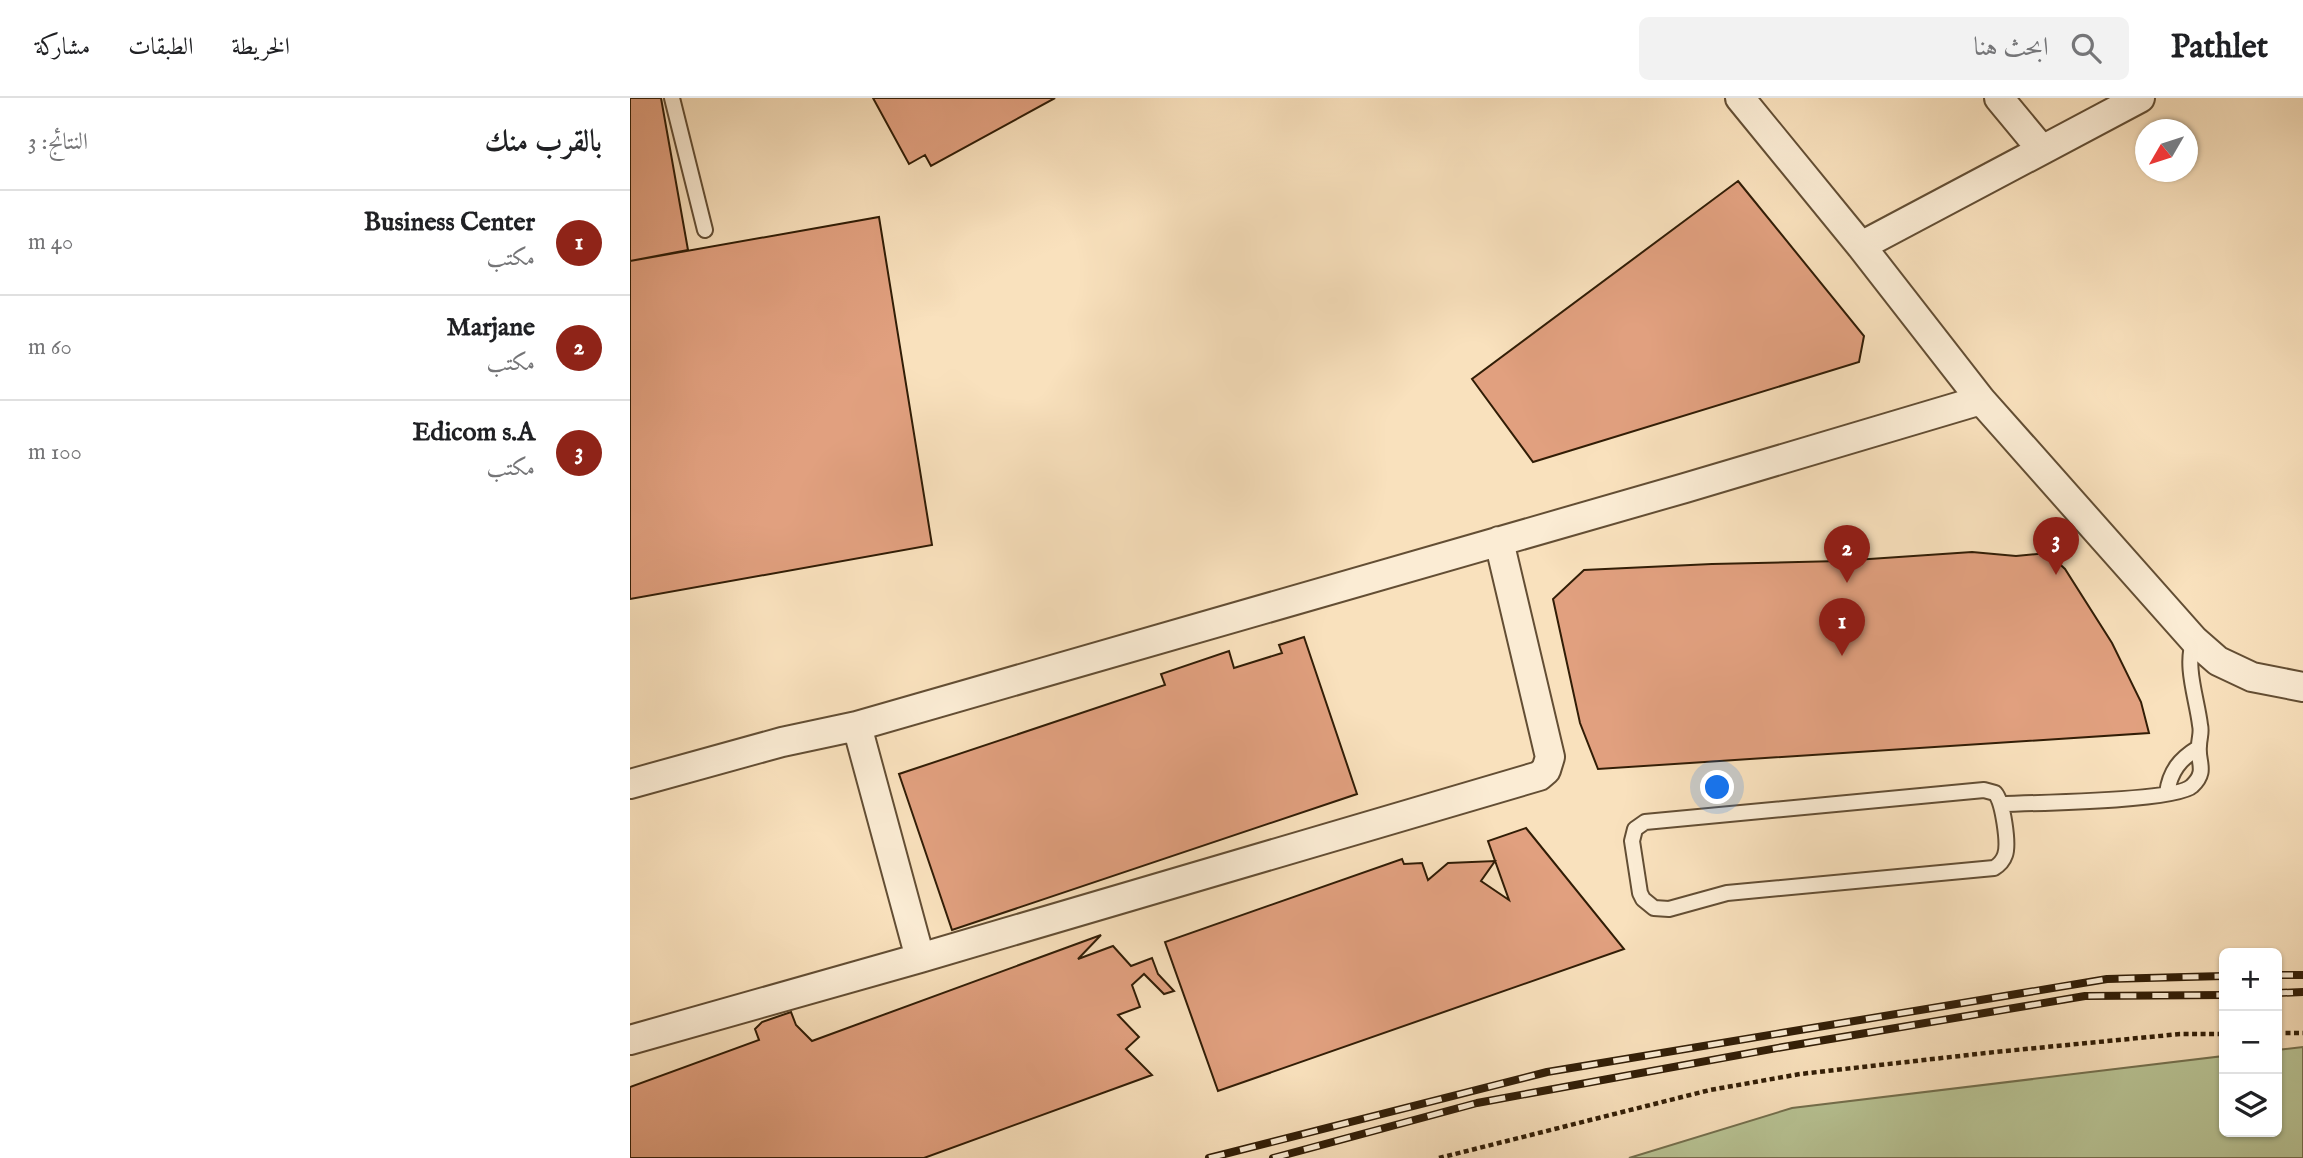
<!DOCTYPE html>
<html lang="ar">
<head>
<meta charset="utf-8">
<style>
	:root { --surface:#fff; --page:#f2f2f2; --text:#202124; --muted:#757577; --line:#e0e0e0; --accent:#8f2418 }
	body { margin:0; font-family:"IM FELL English",Amiri,serif; background:var(--page); color:var(--text); direction:rtl }
	.controls { position:absolute; right:21px; bottom:21px; display:grid; overflow:hidden; border-radius:10px; box-shadow:0 2px 5px #0004 }
	.controls button { width:63px; height:63px; display:grid; place-items:center; padding:0; border:0; border-bottom:2px solid var(--line); background:var(--surface); color:var(--text); font:35px sans-serif }
	.compass { position:absolute; left:1505px; top:21px; width:63px; height:63px; border-radius:50%; background:var(--surface); box-shadow:0 2px 5px #0004; rotate:231deg }
	.you { position:absolute; left:1088px; top:690px; width:24px; height:24px; margin:-18px; border:5px solid #fff; border-radius:50%; background:#1a73e8; box-shadow:0 0 0 10px #1a73e833 }
	.badge { display:grid; place-items:center; width:46px; height:46px; border-radius:50%; background:var(--accent); color:#fff; font-size:23px; font-weight:700 }
	.pin { position:absolute; translate:-50% -58px; filter:drop-shadow(0 2px 4px #0008) }
	.pin::after { content:''; position:absolute; top:37px; width:24px; height:21px; background:inherit; clip-path:polygon(0 0,100% 0,50% 100%) }
	.list { margin:0; padding:0; list-style:none }
	h2 { display:flex; justify-content:space-between; align-items:center; height:91px; margin:0; padding:0 28px; font-size:30px }
	h2 small { font-size:23px; font-weight:400; color:var(--muted) }
	.list li { display:grid; grid-template-columns:46px 1fr auto; gap:21px; align-items:center; box-sizing:border-box; height:105px; padding:0 28px; border-top:2px solid var(--line) }
	.list b { display:block; font-size:26px; white-space:nowrap }
	.list p { margin:0; font-size:23px; white-space:nowrap; color:var(--muted) }
	.list em { font-size:23px; font-style:normal; color:var(--muted) }
	.icon { flex:none; width:38px; height:38px; fill:none; stroke:currentColor; stroke-width:2; stroke-linecap:round; stroke-linejoin:round }
	.map { position:relative; flex:none; width:1673px; height:1060px; overflow:hidden; direction:ltr }
	header { display:flex; align-items:center; gap:42px; box-sizing:border-box; height:98px; padding:0 35px; background:var(--surface); border-bottom:2px solid var(--line) }
	header strong { font-size:33px }
	nav { display:flex; gap:38px; margin-inline-start:auto; font-size:24px }
	.search { width:490px; height:63px; background:var(--page); display:flex; align-items:center; gap:18px; box-sizing:border-box; padding:0 24px; border-radius:10px; color:var(--muted); font-size:26px }
	main { display:flex }
	aside { flex:1; background:var(--surface) }
	.map>svg:first-child { display:block }
	.green { fill:#b8c495; stroke:#74704e; stroke-width:2 }
	.building { fill:#e1a07f; stroke:#311d06; stroke-width:2 }
	.lines { fill:none; stroke-linecap:round; stroke-linejoin:round }
	.lane-casing { stroke:#634e34; stroke-width:18 }
	.street-casing { stroke:#634e34; stroke-width:32 }
	.path { stroke:#311d06; stroke-width:4.5; stroke-dasharray:5 3.5; stroke-linecap:butt }
	.lane { stroke:#fbecd4; stroke-width:14 }
	.street { stroke:#fbecd4; stroke-width:28 }
	.rail-casing { stroke:#311d06; stroke-width:8 }
	.rail { stroke:#fbecd4; stroke-width:5; stroke-dasharray:16; stroke-linecap:butt }
</style>
</head>
<body>
<header>
<strong>Pathlet</strong>
<div class="search"><svg class="icon" aria-label="search" viewBox="0 0 24 24"><circle cx="10" cy="10" r="6"/><path d="M15 15l6 6"/></svg>ابحث هنا</div>
<nav><a>الخريطة</a><a>الطبقات</a><a>مشاركة</a></nav>
</header>
<main>
<div class="map">
<svg width="1673" height="1060" viewBox="0 0 1673 1060">
	<rect width="100%" height="100%" fill="#f9e1bd"/>
	<filter id="stains"><feTurbulence type="fractalNoise" baseFrequency=".00286" numOctaves="4"/><feColorMatrix values="0 0 0 0 .2 0 0 0 0 .09 0 0 0 0 .02 0 0 0 .5 -.17"/></filter>
	<radialGradient id="worn" r=".72"><stop offset=".6" stop-color="#630" stop-opacity="0"/><stop offset="1" stop-color="#630" stop-opacity=".3"/></radialGradient>
	<!-- green -->
	<path class="green" d="M1673 949V1060H999L1162 1010 1594 958V1034H1647V952Z"/>
	<!-- building -->
	<path class="building" d="M0 0H31L58 152 0 163Z
		M243 0H425L301 68 295 57 279 66Z
		M1108 83 1234 238 1229 264 903 364 842 281Z
		M249 119 302 447 0 501V163Z
		M1342 454 1386 458 1418 455 1435 471 1482 545 1511 604 1519 635 968 671 950 625 923 501 954 472 1082 466 1210 463Z
		M674 539 727 696 322 832 269 676 535 587 531 576 599 553 604 570 652 555 649 547Z
		M896 730 994 851 588 993 535 844 772 761 774 766 792 765 798 782 818 765 865 763 851 783 879 802 858 743Z
		M471 837 448 861 483 848 501 868 522 860 528 876 544 893 534 896 514 876 502 887 510 909 488 917 509 939 496 951 522 977 294 1060H0V989L129 942 125 931 132 924 161 914 166 927 182 943Z"/>
	<g class="lines">
		<!-- lane casing -->
		<g class="lane-casing">
			<path id="lane" d="M42 0 75 132
				M1354 692 1365 695C1373 704 1379 746 1375 757 1373 763 1369 767 1364 770L1097 795 1039 811 1024 810 1013 801 1010 795 1002 743 1005 731 1015 724Z
				M1537 695C1540 673 1550 661 1568 650
				M1371 706C1402 705 1547 703 1562 688 1578 673 1567 664 1569 648 1569 640 1572 635 1570 627 1567 601 1554 567 1564 542"/>
		</g>
		<!-- street casing -->
		<g class="street-casing">
			<path id="street" d="M1110 0 1231 148 1351 302 1564 542 1588 563 1622 579 1673 589
				M1369 0 1412 52
				M1231 148 1510 0
				M227 628 290 860
				M0 686 152 644 227 628 1055 390 1351 302
				M0 942 290 860 909 678 916 672 920 659 869 443"/>
		</g>
		<!-- path -->
		<path class="path" d="M1647 935H1673
			M809 1060 1080 992 1170 976 1365 954 1550 936H1594"/>
		<!-- lane -->
		<use href="#lane" class="lane"/>
		<!-- street -->
		<use href="#street" class="street"/>
		<!-- rail casing -->
		<g class="rail-casing">
			<path id="rail" d="M1647 877H1673
				M1647 895 1673 894
				M579 1060 917 974 1477 881 1594 878
				M643 1060 847 1005 1153 949 1455 898 1594 897"/>
		</g>
		<!-- rail -->
		<use href="#rail" class="rail"/>
	</g>
	<rect width="100%" height="100%" filter="url(#stains)"/>
	<rect width="100%" height="100%" fill="url(#worn)"/>
</svg>
<div class="controls">
<button>+</button>
<button>−</button>
<button><svg class="icon" aria-label="layers" viewBox="0 0 24 24"><path d="M12 4l9 5-9 5-9-5zM3 14l9 5 9-5"/></svg></button>
</div>
<svg class="compass" viewBox="-18 -18 36 36"><path d="M0-13l5 13h-10z" fill="#e53935"/><path d="M0 13l5-13h-10z" fill="#757577"/></svg>
<div class="you"></div>
<div class="pin badge" style="left:1212px;top:558px">1</div>
<div class="pin badge" style="left:1217px;top:485px">2</div>
<div class="pin badge" style="left:1426px;top:477px">3</div>
</div>
<aside>
<h2>بالقرب منك<small>النتائج: 3</small></h2>
<ul class="list">
<li><span class="badge">1</span><div><b>Business Center</b><p>مكتب</p></div><em>40 m</em></li>
<li><span class="badge">2</span><div><b>Marjane</b><p>مكتب</p></div><em>60 m</em></li>
<li><span class="badge">3</span><div><b>Edicom s.A</b><p>مكتب</p></div><em>100 m</em></li>
</ul>
</aside>
</main>
</body>
</html>
